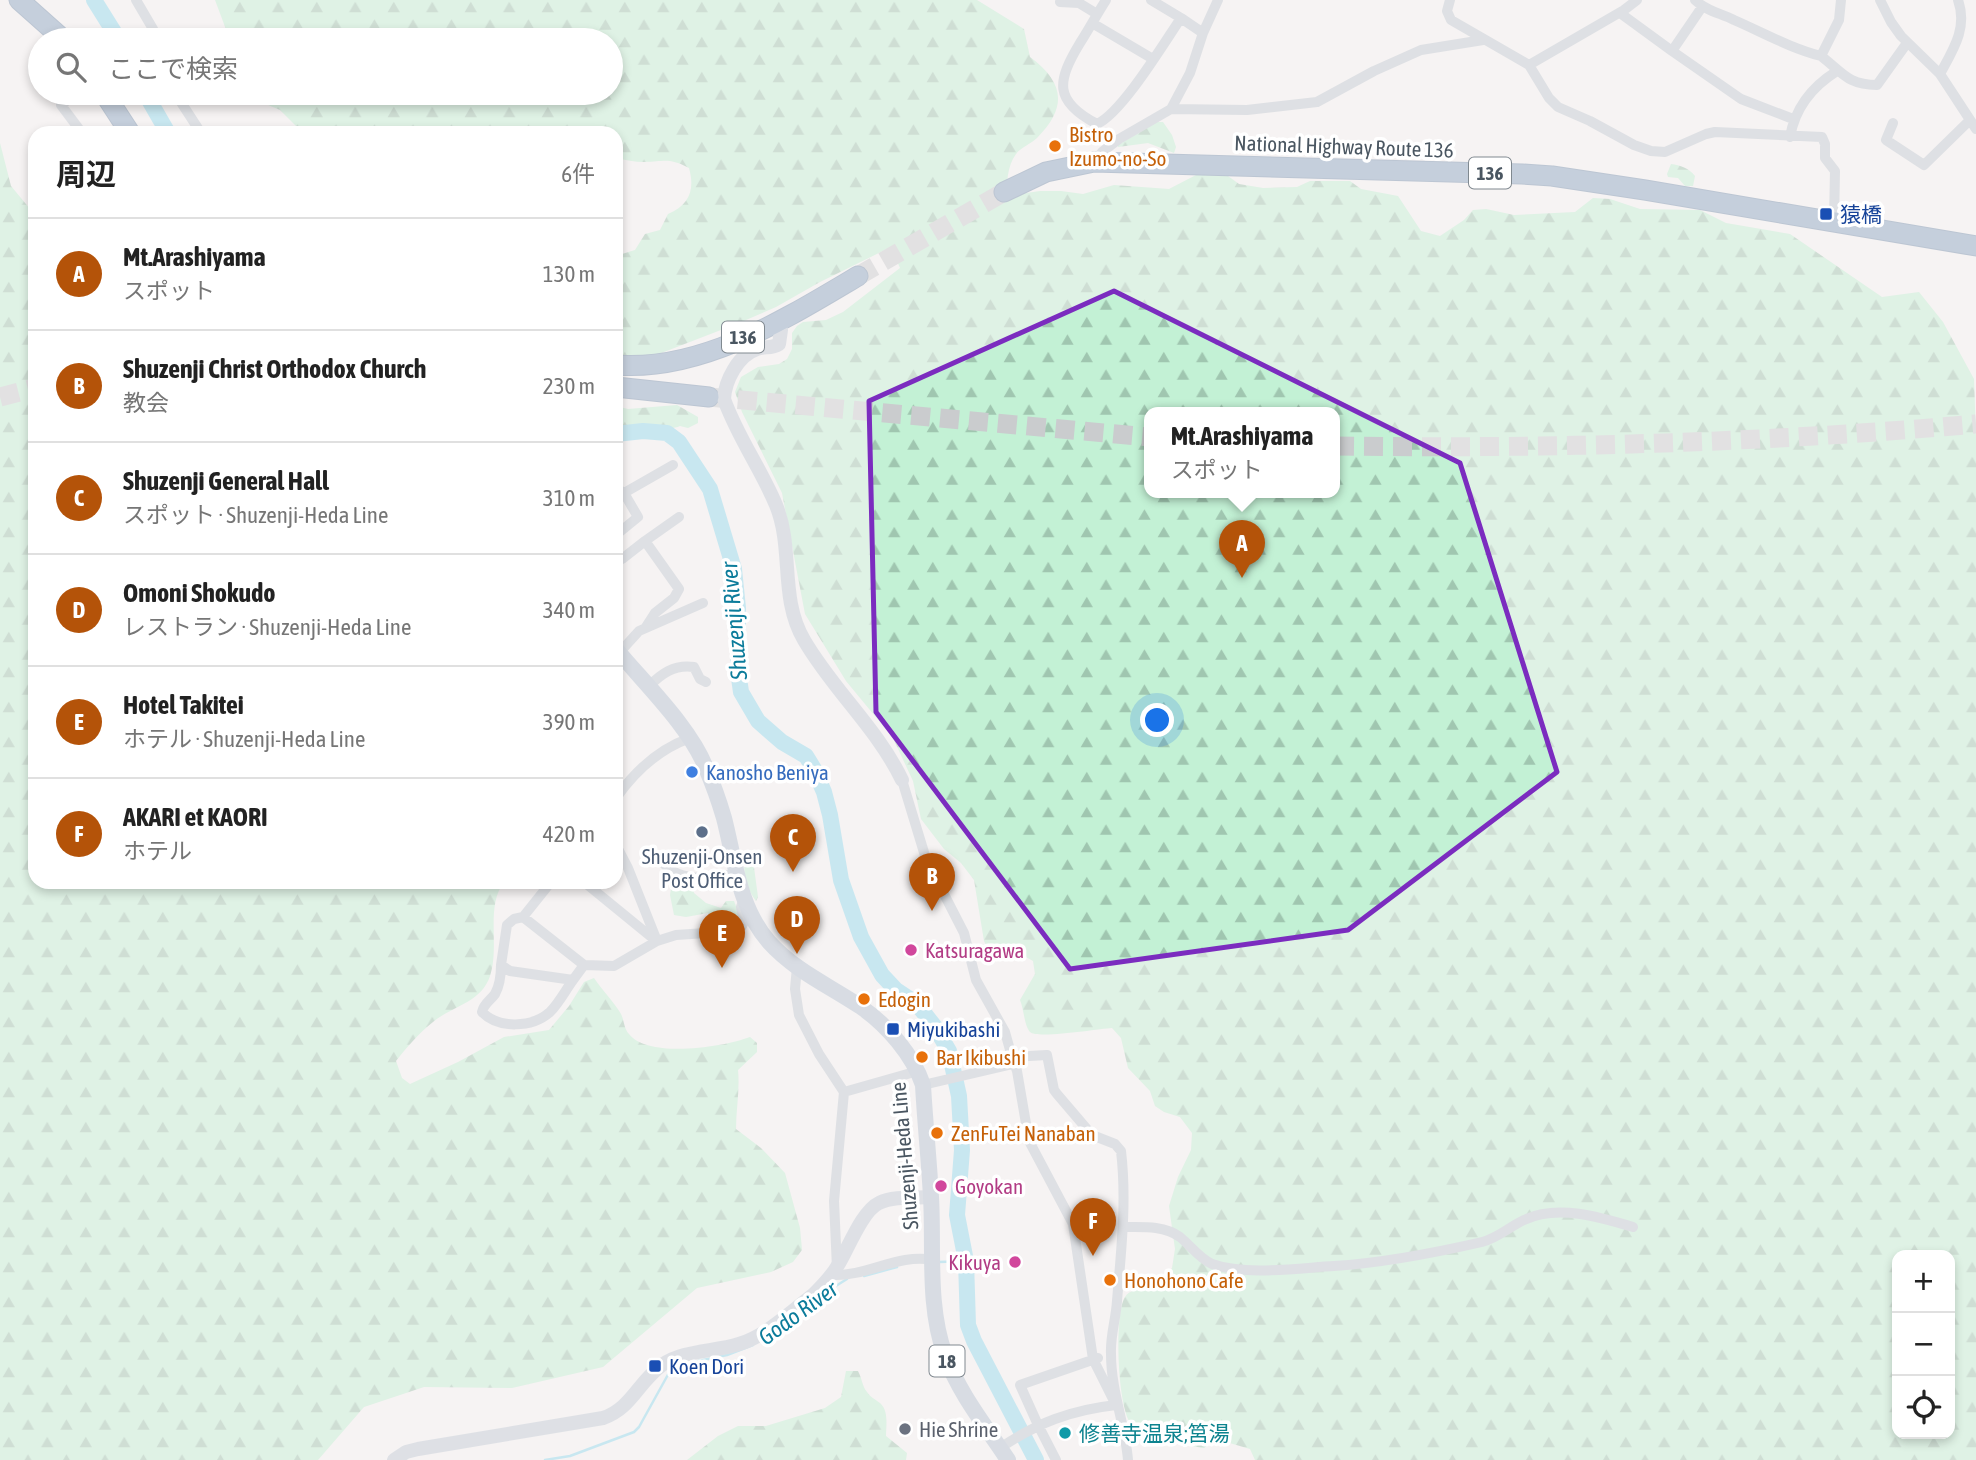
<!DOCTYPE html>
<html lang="ja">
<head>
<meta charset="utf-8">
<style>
	:root { --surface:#fff; --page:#f2f2f2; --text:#222; --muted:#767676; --line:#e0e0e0; --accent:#b45309 }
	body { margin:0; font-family:"Asap Condensed","Noto Sans JP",sans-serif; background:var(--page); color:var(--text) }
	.controls { position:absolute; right:21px; bottom:21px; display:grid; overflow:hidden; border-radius:14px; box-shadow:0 4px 10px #0003 }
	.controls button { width:63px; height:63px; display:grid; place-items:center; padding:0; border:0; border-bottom:2px solid var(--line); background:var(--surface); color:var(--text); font:35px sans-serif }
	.you { position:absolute; left:1158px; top:721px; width:24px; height:24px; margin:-18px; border:5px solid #fff; border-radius:50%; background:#1a73e8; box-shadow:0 0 0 10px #1a73e833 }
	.badge { display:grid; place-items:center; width:46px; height:46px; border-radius:50%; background:var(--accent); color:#fff; font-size:23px; font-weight:700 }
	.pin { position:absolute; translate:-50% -58px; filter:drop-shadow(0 2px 4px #0008) }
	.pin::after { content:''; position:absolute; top:37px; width:24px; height:21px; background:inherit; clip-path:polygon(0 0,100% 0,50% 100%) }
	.popup { position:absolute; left:1144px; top:407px; width:196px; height:91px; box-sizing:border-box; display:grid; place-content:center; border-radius:14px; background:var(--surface); filter:drop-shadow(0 2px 5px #0005); font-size:23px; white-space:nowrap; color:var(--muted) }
	.popup b { font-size:26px; color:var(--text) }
	.popup::after { content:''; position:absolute; left:50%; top:100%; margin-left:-14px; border:14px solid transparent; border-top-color:var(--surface) }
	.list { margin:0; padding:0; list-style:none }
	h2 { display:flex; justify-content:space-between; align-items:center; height:91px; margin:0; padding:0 28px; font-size:30px }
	h2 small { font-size:23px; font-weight:400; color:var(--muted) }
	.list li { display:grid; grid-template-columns:46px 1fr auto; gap:21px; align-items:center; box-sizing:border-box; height:112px; padding:0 28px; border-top:2px solid var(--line) }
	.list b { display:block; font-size:26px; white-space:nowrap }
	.list p { margin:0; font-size:23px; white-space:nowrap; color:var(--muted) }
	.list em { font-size:23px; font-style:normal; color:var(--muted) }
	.icon { flex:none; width:38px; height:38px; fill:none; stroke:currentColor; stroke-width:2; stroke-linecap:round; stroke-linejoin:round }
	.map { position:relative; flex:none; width:1976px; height:1460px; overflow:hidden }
	.search { position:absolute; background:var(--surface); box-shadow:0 4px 10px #0003; left:28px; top:28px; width:595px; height:77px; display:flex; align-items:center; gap:18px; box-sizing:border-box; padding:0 24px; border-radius:38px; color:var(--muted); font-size:26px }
	.panel { position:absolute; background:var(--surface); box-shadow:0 4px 10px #0003; left:28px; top:126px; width:595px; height:763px; border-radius:21px }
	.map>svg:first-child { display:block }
	.forest { fill:url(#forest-firs); fill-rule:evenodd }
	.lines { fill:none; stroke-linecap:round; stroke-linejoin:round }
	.stream { stroke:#90daee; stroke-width:2.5 }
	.river { stroke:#90daee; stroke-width:16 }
	.highway-tunnel { stroke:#caccce; stroke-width:19; stroke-dasharray:19 10; stroke-linecap:butt }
	.highway-casing { stroke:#7690ad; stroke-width:21 }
	.street { stroke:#c1cad2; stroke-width:10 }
	.secondary { stroke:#c1cbd6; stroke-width:14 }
	.primary { stroke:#b3c2d1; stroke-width:16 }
	.highway { stroke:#8ba5c1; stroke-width:19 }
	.marked { fill:none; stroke:#7b2cbf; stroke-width:5; stroke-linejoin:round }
	.food-dot { fill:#e8710a; stroke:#fff; stroke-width:2.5 }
	.transit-dot { fill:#1a4fb4; stroke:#fff; stroke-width:2.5 }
	.shop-dot { fill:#3f7fe0; stroke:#fff; stroke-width:2.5 }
	.service-dot { fill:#5c6f8a; stroke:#fff; stroke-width:2.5 }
	.hotel-dot { fill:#d1479c; stroke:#fff; stroke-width:2.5 }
	.worship-dot { fill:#6b7280; stroke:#fff; stroke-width:2.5 }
	.culture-dot { fill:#0f9aa8; stroke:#fff; stroke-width:2.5 }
	.labels { text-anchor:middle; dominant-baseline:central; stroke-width:7; stroke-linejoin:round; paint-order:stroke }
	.shield { fill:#fff; stroke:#808990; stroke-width:2 }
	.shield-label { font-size:19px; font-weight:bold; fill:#4a5661 }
	.food-label { font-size:21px; fill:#c56008; stroke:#fff; text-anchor:start }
	.street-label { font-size:21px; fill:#4a5661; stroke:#fff }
	.transit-label { font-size:21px; fill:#164399; stroke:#fff; text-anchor:start }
	.shop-label { font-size:21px; fill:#366cbe; stroke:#fff; text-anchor:start }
	.service-label { font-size:21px; fill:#4e5e75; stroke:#fff }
	.hotel-label { font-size:21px; fill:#b23c85; stroke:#fff; text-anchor:start }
	.worship-label { font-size:21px; fill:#5b616d; stroke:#fff; text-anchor:start }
	.culture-label { font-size:21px; fill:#0d838f; stroke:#fff; text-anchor:start }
	.water-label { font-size:23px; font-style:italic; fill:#0c7c9b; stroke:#fff }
</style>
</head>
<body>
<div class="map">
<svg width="1976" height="1460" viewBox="0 0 1976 1460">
	<defs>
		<pattern id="forest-firs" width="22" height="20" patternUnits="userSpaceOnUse" patternTransform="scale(1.75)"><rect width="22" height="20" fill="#c3f1d5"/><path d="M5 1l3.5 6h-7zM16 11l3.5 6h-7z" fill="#a0c6b0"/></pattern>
	</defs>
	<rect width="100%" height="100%" fill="#f5f3f3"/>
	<!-- forest -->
	<path class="forest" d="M215 0H977L1024 29 1030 57C1064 82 1068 107 1037 138 1031 144 1021 147 1016 154 1007 166 1007 183 1006 196L1040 191H1061L1083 194 1114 185 1169 189 1196 175 1210 171 1228 176 1239 184 1263 188 1297 187 1310 181H1350L1361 189 1398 196 1421 231 1440 236 1464 220 1473 210 1486 209 1514 215 1575 212 1593 198 1610 199 1640 209 1700 210 1726 223 1790 234 1882 297 1919 292 1943 322 1974 379 1976 436V1460H1255L1250 1449 1216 1439 1204 1448C1191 1447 1141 1434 1132 1425 1117 1411 1114 1313 1125 1297 1129 1289 1141 1290 1149 1289L1156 1278 1167 1274 1172 1268 1175 1249 1169 1206 1178 1177 1191 1150 1192 1133 1180 1117 1164 1112 1155 1106 1150 1091 1128 1068 1121 1038 1112 1028C1098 1029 1037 1039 1030 1032 1024 1025 1024 1009 1020 1000L1035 974 1033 961 1017 952 997 955 989 951 984 941 974 880 961 863 944 849 921 819 913 781 893 738 846 681 805 614 782 493 742 412 735 392 741 377 758 367 779 364 787 359 792 349V333L797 326 803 322 826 320 843 312 900 268 891 247 820 282 776 307 739 323 651 357 616 356V250L622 254 635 250 645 234 660 230 668 214C690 205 695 189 689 168 667 157 665 162 644 162 635 162 625 160 616 158V133H303L280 110 254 99 252 93H611V40H230ZM1149 412H1335V492H1149ZM1897 1255H1950V1434H1897Z
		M1157 122H1163L1172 135 1176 147 1174 153 1148 143 1118 147V145Z
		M0 143 11 186 35 215V363L33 365 30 383 35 399V882H504C485 907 500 946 490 976 481 1003 452 1006 433 1022 419 1033 407 1047 396 1061L402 1078 410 1084 458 1062 504 1037 549 1030 569 1006 584 982 594 978C602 990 614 1002 621 1014 624 1020 624 1029 629 1034 648 1059 724 1047 750 1037L757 1043V1052L738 1070C740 1090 736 1109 736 1129L761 1148 785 1173 800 1228 802 1250 793 1262 771 1272 697 1288 603 1367 512 1388 424 1387 364 1407 318 1460H0Z
		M1671 164C1680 165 1689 168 1695 176L1693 186H1685L1678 178 1668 177 1667 174Z
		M677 405 698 417V423L688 428 680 426C667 432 634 427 616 430V406L628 409Z
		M746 858 753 860 758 897 756 901C748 891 741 871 746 858Z
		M673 876 692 882 694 893 706 903 721 908 726 901H734L740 917 723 927 714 928 708 913 686 917 674 915 670 895Z
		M846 1371H858C862 1378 862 1386 867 1392 871 1398 875 1399 880 1403 889 1411 886 1426 886 1436L907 1453 906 1460H687L718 1436 738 1426H766L825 1408 841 1397Z"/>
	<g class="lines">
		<!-- stream -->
		<path class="stream" d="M939 1262 966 1261
			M864 1276 897 1267
			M823 1294 847 1279
			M545 1460 570 1456 634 1432 639 1427 670 1371 679 1365 727 1355 753 1345"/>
		<!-- river -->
		<path class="river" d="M94 0 119 40
			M145 93 168 133
			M616 434 643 431 667 433 679 442 710 489 734 569 738 608V671L741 692 758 721 782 742 806 756 814 769 824 792 830 815 841 880 861 937 882 975 896 990 917 1004 935 1027 949 1051 959 1096 962 1150 957 1215 966 1261 968 1325 974 1341 1036 1460"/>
		<!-- highway-tunnel -->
		<path class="highway-tunnel" d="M858 276 1004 192
			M0 397 35 388
			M709 397 1149 437
			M1335 446C1549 449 1762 443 1976 424"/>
		<!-- highway casing -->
		<g class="highway-casing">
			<path id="highway" d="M19 0 64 40
				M104 93 130 133
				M1004 192 1046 172 1094 162 1522 174 1552 176 1645 190 1976 246
				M616 365C702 372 787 318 858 276
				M616 387 709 397"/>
		</g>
		<!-- street -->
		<path class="street" d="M136 0 153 29 156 40
			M1106 0C1097 14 1089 29 1080 43 1057 81 1053 101 1097 124 1122 113 1164 43 1181 18L1151 0
			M1450 0 1447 11 1451 20 1529 65 1549 98 1558 107 1590 121 1634 145 1651 151 1665 152 1706 134 1715 132 1822 137 1825 144V158L1835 171 1834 221
			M1695 0C1706 11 1720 13 1734 20 1764 33 1790 48 1821 56
			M1841 0 1839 20 1821 56C1843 73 1848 85 1877 85L1907 43
			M1880 0 1891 22 1901 36 1940 74 1976 129
			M1060 2 1079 3 1097 14
			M1702 7 1672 51 1741 99 1793 119
			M1620 13 1672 51
			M1181 18 1203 33
			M1092 23 1153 59
			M1529 65 1624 10 1637 0
			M1940 74C1953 50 1968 28 1958 0
			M77 93 61 105 82 133
			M175 93 201 133
			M1171 109 1247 110 1317 102 1374 71 1421 50 1483 40
			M1893 123 1886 140 1924 165 1970 120
			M1790 137C1795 108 1813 86 1837 71
			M1094 162 1102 152 1119 139 1171 109 1190 73 1203 33 1218 0
			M616 488 624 493 616 499
			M616 535 638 517 624 493 673 465
			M645 541 679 517
			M616 551 622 559 645 541 679 589 674 598 655 613 646 627
			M619 653 639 631 703 603
			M648 687C661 674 674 664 694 667L700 679 706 682
			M902 780 926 859 964 933 976 980 1005 1032 1012 1057 1047 1055 1054 1090 1057 1094 1092 1135 1115 1144 1121 1151C1127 1201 1121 1252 1117 1301 1116 1319 1110 1336 1111 1354 1111 1391 1125 1424 1128 1460
			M616 798C635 771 659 749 690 738
			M616 845 628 868 657 941
			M660 859C677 884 709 878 736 874
			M551 882 523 917 514 919 507 925 501 965 510 971 573 980 584 965
			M584 882 655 940
			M523 917 584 965 614 966 657 941 676 935 721 932 742 926 744 922 741 907 744 898
			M501 965C501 975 500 985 495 994 490 1001 484 1003 482 1012 498 1029 532 1028 550 1012 559 1003 565 991 573 980
			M797 967 795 989 799 1015 819 1054 844 1092 834 1201 837 1268
			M923 1085 1013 1064
			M844 1092 918 1071
			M1123 1227C1141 1227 1164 1225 1180 1237 1191 1246 1199 1258 1212 1264 1245 1276 1299 1268 1334 1266 1383 1263 1434 1253 1482 1242 1498 1238 1509 1227 1524 1220 1557 1204 1600 1217 1633 1227
			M832 1275C867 1277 898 1253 933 1260
			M1000 1448C1037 1423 1071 1410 1116 1405L1093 1359 1073 1224 1029 1141 1017 1071 1012 1057
			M1056 1460 1038 1425 1020 1385 1098 1358"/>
		<!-- secondary -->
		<path class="secondary" d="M778 324 781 330 779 344C771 349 765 346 757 349 738 355 725 381 724 399 737 436 761 469 776 505 794 549 779 597 804 640 833 690 877 728 902 780
			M394 1460 406 1452 418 1449 603 1418C631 1409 639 1381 662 1365 683 1350 714 1352 739 1344 766 1336 792 1311 814 1294 823 1285 832 1276 838 1265 848 1249 862 1211 879 1203 893 1196 915 1198 931 1197"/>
		<!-- primary -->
		<path class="primary" d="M616 649C645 684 690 727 706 768 713 784 719 801 724 818 735 861 739 908 769 942 795 971 830 986 861 1007 887 1025 913 1055 923 1085 925 1122 929 1159 931 1197 934 1248 927 1306 945 1355 960 1395 985 1425 1008 1460"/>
		<!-- highway -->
		<use href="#highway" class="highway"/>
	</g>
	<!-- marked area -->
	<path d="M0 0H1976V1460H0ZM1114 291 1460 463 1557 772 1348 930 1070 969 876 712 869 401Z" fill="#f5f3f3" fill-opacity=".55" fill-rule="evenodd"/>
	<path class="marked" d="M1114 291 1460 463 1557 772 1348 930 1070 969 876 712 869 401Z"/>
	<!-- markers -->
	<g class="food-dot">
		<circle cx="1055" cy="146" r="7"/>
		<circle cx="864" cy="999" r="7"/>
		<circle cx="922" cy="1057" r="7"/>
		<circle cx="937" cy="1133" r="7"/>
		<circle cx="1110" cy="1280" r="7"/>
	</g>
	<g class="transit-dot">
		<rect x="1819" y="207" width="14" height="14" rx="3.5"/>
		<rect x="886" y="1022" width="14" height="14" rx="3.5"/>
		<rect x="648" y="1359" width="14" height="14" rx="3.5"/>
	</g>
	<circle class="shop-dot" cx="692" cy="772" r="7"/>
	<circle class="service-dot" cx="702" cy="832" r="7"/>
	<g class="hotel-dot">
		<circle cx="911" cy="950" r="7"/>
		<circle cx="941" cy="1186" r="7"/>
		<circle cx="1015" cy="1262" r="7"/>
	</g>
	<circle class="worship-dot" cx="905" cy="1429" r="7"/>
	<circle class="culture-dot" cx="1065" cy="1433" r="7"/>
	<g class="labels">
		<!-- shield labels -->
		<g class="shield">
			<rect x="1469" y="157.5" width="42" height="31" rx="5"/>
			<rect x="722" y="321.5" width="42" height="31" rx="5"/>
			<rect x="929.5" y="1345.5" width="35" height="31" rx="5"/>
		</g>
		<g class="shield-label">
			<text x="1490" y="173">136</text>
			<text x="743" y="337">136</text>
			<text x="947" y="1361">18</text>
		</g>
		<!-- food labels -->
		<g class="food-label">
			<text x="1069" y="134">Bistro<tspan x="1069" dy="24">Izumo-no-So</tspan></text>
			<text x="878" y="999">Edogin</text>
			<text x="936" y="1057">Bar Ikibushi</text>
			<text x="951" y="1133">ZenFuTei Nanaban</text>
			<text x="1124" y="1280">Honohono Cafe</text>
		</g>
		<!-- street labels -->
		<g class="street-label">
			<text transform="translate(1344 146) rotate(2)">National Highway Route 136</text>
			<text transform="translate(904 1156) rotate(-95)">Shuzenji-Heda Line</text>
		</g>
		<!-- transit labels -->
		<g class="transit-label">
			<text x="1840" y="214">猿橋</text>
			<text x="907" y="1029">Miyukibashi</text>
			<text x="669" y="1366">Koen Dori</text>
		</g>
		<!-- shop labels -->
		<g class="shop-label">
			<text x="706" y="772">Kanosho Beniya</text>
		</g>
		<!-- service labels -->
		<g class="service-label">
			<text x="702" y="856">Shuzenji-Onsen<tspan x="702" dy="24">Post Office</tspan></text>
		</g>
		<!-- hotel labels -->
		<g class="hotel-label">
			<text x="925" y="950">Katsuragawa</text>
			<text x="955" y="1186">Goyokan</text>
			<text x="1001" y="1262" text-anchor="end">Kikuya</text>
		</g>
		<!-- worship labels -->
		<g class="worship-label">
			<text x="919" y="1429">Hie Shrine</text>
		</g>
		<!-- culture labels -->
		<g class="culture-label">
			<text x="1079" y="1433">修善寺温泉;筥湯</text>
		</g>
		<!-- water labels -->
		<g class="water-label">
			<text transform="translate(734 621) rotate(-95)">Shuzenji River</text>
			<text transform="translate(798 1313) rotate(-36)">Godo River</text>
		</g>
	</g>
</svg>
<div class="controls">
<button>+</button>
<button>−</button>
<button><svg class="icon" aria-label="locate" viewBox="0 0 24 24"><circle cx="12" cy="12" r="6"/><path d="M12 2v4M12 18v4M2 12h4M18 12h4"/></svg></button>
</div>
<div class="you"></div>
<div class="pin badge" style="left:1242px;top:578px">A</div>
<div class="popup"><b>Mt.Arashiyama</b>スポット</div>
<div class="pin badge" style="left:932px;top:911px">B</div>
<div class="pin badge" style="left:793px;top:872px">C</div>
<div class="pin badge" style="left:797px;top:954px">D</div>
<div class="pin badge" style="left:722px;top:968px">E</div>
<div class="pin badge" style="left:1093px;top:1256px">F</div>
<div class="search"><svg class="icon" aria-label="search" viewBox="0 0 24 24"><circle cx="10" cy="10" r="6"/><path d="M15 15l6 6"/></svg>ここで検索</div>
<section class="panel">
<h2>周辺<small>6件</small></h2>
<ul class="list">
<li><span class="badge">A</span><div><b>Mt.Arashiyama</b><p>スポット</p></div><em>130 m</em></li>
<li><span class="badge">B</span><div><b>Shuzenji Christ Orthodox Church</b><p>教会</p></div><em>230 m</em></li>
<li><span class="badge">C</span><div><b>Shuzenji General Hall</b><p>スポット · Shuzenji-Heda Line</p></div><em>310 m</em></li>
<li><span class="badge">D</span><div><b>Omoni Shokudo</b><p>レストラン · Shuzenji-Heda Line</p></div><em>340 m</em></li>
<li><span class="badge">E</span><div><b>Hotel Takitei</b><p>ホテル · Shuzenji-Heda Line</p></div><em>390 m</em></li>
<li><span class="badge">F</span><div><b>AKARI et KAORI</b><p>ホテル</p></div><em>420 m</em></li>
</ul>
</section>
</div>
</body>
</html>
